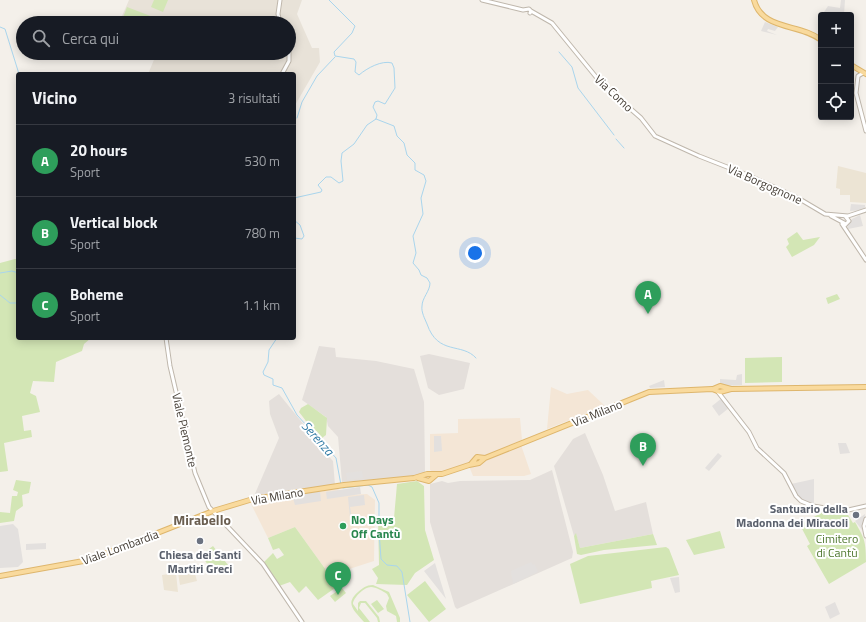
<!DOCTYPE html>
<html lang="it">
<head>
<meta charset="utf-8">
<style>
	:root { --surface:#171b24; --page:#20242c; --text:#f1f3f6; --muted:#9ea1a6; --line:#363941; --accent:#ef3825 }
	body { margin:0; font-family:"Titillium Web",sans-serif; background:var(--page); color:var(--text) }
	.controls { position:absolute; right:12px; top:12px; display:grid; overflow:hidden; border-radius:4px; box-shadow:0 2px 10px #0003 }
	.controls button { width:36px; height:36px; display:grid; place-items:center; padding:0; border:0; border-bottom:1px solid var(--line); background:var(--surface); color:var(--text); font:20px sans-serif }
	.you { position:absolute; left:475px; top:253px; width:14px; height:14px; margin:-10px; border:3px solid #fff; border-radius:50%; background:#1a73e8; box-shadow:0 0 0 6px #1a73e833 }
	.badge { display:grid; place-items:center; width:26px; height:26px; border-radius:50%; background:var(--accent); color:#fff; font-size:13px; font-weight:700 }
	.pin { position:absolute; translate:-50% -33px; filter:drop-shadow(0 1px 2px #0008) }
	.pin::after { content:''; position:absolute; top:21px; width:14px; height:12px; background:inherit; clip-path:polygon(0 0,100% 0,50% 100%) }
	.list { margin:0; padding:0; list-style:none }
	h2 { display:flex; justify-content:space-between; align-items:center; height:52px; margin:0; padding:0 16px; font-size:17px }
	h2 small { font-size:13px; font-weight:400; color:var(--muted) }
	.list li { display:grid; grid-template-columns:26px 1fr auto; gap:12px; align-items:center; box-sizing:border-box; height:72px; padding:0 16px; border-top:1px solid var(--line) }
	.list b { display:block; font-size:15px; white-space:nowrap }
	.list p { margin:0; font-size:13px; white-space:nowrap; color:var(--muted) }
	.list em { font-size:13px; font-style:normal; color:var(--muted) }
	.icon { flex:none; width:22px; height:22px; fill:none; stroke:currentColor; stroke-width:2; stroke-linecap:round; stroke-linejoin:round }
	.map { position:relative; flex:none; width:866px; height:622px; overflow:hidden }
	.search { position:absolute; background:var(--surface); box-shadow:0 2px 10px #0003; left:16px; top:16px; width:280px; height:44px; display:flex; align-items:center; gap:10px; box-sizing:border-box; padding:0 14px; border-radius:22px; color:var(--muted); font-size:15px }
	.panel { position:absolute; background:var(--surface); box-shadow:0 2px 10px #0003; left:16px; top:72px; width:280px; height:268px; border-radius:4px }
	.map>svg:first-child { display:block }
	.residential { fill:#e8e2d8 }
	.commercial { fill:#f4e6d6 }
	.industrial { fill:#e4dfdb }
	.education { fill:#ece4d4 }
	.green { fill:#d3e6b5 }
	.parking { fill:#e3e0de }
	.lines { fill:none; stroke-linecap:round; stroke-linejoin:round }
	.stream { stroke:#a9d5ed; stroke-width:1 }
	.minor-casing { stroke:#bfb7ac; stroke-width:5 }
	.major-casing { stroke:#deb66d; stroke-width:6 }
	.minor { stroke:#fff; stroke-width:3 }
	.major { stroke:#f9da9d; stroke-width:4 }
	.worship-dot { fill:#6b7280; stroke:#fff; stroke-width:1.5 }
	.leisure-dot { fill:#2e9e5b; stroke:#fff; stroke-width:1.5 }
	.labels { text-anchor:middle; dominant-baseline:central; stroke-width:4; stroke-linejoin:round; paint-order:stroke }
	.street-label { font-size:12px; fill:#474038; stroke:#fff }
	.worship-label { font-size:12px; font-weight:bold; fill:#5b616d; stroke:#fff; text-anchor:end }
	.leisure-label { font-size:12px; font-weight:bold; fill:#27864d; stroke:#fff; text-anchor:start }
	.park-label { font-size:12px; fill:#4e772e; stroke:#fff }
	.water-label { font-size:13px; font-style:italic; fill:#347da7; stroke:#fff }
	.quarter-label { font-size:14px; font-weight:bold; fill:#6a5e50; stroke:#fff }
</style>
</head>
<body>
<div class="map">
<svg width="866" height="622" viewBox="0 0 866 622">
	<rect width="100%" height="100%" fill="#f4f0ea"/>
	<!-- residential -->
	<path class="residential" d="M129 0H302L297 14 312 48H319L320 62 294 107V74H148L156 55 152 53H289V23H119Z"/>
	<!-- commercial -->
	<path class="commercial" d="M551 387 567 394 588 390 605 406 547 429Z
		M520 418 522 440 483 457 479 454 470 463 451 470 435 473 430 470V434L458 433V419Z
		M521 445 531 474 524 476H473L469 466 480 465 487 460Z
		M338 489 346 495 367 494 375 500 374 561 343 571 331 577 295 527 268 538 250 502Z"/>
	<!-- industrial -->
	<path class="industrial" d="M319 346 335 348 336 357 376 361 414 369 424 402 425 472 421 476 342 482 338 437 328 426 326 417 302 400Z
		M429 354 470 363 464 389 439 395 428 388 420 356Z
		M279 394 309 431 317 444 333 461 335 485 254 496 279 438 270 414 269 401Z
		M585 433 603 475 615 511 646 502 653 534 580 548 576 534 574 536 554 466 573 439Z
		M552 470 573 552 572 558 457 609 455 607 430 522V484L442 481 448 483 460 481 530 480Z"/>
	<!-- education -->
	<path class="education" d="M838 166 866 173V203L850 202V195H840V189L836 188Z
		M194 570 197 581 180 585 178 573Z
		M176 573 178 592 164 590 162 575Z"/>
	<!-- green -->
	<path class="green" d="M154 0H168L163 12 151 7Z
		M127 7 161 20 160 23H121Z
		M797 232 803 240 820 237 814 245 792 257 786 247 789 244 787 239Z
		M15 259H18V338H91L84 344 82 351 56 362 54 382 33 381 30 393 36 396 40 412 22 416 24 431 31 430 32 437 4 443 8 471 0 472V263Z
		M837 294 840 299 828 304 826 298Z
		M782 357V382L745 383V358Z
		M308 404 327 418 326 435 322 438C315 435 305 419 299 412L301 408Z
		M16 480 31 482 29 493 22 495 23 506 16 511 14 521 0 523V512L10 513 12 496H17L18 492 13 490Z
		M417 481 424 486 425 530 434 560 415 573 407 585 376 584 378 578 372 569 379 565 378 517 394 518 397 484Z
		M826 510 848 515 853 523 855 522C864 538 866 540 866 562L829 584 807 546 810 544 800 525Z
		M295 527 331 577 335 588 318 600 306 586 299 593 290 582 279 586 264 562 273 553 277 559 284 555 279 548 273 550 268 538Z
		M720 531 725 548 694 555 686 540Z
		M576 533 580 548 653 534 657 545 604 550 581 555 577 554 574 536Z
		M213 546 228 565 215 575 201 555Z
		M666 547 669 549 679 575 651 581 652 588 580 604 570 564 588 556Z
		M425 581 446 609 429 622 407 595Z
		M373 585 389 592 400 618V622H397L396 616 387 611 386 606 389 598 387 594C383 591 376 587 371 587 364 587 353 598 353 604L358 611V603L360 601H366L379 617 380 622H378L377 618 365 603H361L359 608 370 622H364C355 611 344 604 358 592 363 588 366 585 373 585Z
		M342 588 346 593 335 602 330 596Z
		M377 600 384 609 378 613 371 604Z"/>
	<!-- parking -->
	<path class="parking" d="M841 0H845L844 15H822L828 6 840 8Z
		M765 22 778 27 775 31 768 29 767 31 777 35 761 31Z
		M851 204 865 205V210L850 211Z
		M860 215 863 226 848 229 847 226 852 219Z
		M742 374V385L724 386 720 383V379L736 380 737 375Z
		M664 380 665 387 650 388 649 386Z
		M722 398 729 408 719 416 712 406Z
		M441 436 442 451 434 452V436Z
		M838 443H846L850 453 840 454Z
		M718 453 722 456 709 471 705 468Z
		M362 471 363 478 347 480 346 473Z
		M814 479V505L799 498 791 484Z
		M360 487 361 494 327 499 326 492Z
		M320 491 321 501 295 505 292 495Z
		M364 495 365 505 350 507 352 518H350L348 497Z
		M865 514 863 530H862L855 521Z
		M13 524 18 529 23 562 18 567 0 568V526Z
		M46 543V549L26 550V544Z
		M336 562 342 570 332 576 331 574 329 575 325 569Z
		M531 562 533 565 535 564 538 572 513 584 511 571Z
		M435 563 446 599 424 571Z
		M679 577 680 592 675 593 670 578Z
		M835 602 840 614 830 619 825 607Z"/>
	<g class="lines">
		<!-- stream -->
		<path class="stream" d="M0 27 5 29 19 74
			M559 52 572 67 578 88 614 135
			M297 118 302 102 317 76 335 57
			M376 119 394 126 397 136 404 143 407 155 415 163V170L424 175 426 181 421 198 423 214 413 236 416 253 413 263 419 270 421 275 427 278 430 283C430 291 422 298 422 306 421 312 425 319 427 324 438 356 462 342 476 358
			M616 139 624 148
			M294 198 321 192 322 190 318 185 326 177H331L339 183 343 181 341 161 342 153 354 144 367 125 376 119 377 115 373 107 375 102 378 101 385 104 395 88 394 68 392 63C382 60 367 68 359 75L355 72 356 62 354 59 335 56 334 52 352 33 355 26 329 0
			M294 220 300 225 304 236 302 239 294 238
			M0 273 12 271 18 273
			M0 295 10 303H18
			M277 338 269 350 268 362 263 372 264 375 273 379V385L282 388 297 415 336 458 341 485
			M343 488 368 485 372 487 379 503V525
			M379 531 381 559 387 565 397 566 402 572 410 622"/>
		<!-- minor casing -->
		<g class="minor-casing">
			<path id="minor" d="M482 0 523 10 529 9 531 11 530 13
				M531 11 552 23 601 83 641 118 655 136 699 156 750 176 798 198 825 214 848 216 866 210
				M280 23 278 14 280 0
				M863 73 858 76 856 93 866 131
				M282 74 289 61V49
				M831 216 846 224
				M842 224 866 260
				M845 225 849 221 845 216
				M166 338 170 366 195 473 209 507 263 564 302 622
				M718 392 749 432 757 448 784 473 796 496 801 501 813 506 844 511 866 506
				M866 519 864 526 866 536"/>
		</g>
		<!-- major casing -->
		<g class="major-casing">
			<path id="major" d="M754 0C762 31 800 23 821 40
				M851 65 866 74
				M713 389 720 386 731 389 866 387
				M471 464 477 457 485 458
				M418 478 429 481 436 475
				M0 576 89 560 213 511 253 499 344 485 414 478 427 474H442L469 465 479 463 485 458 649 392 712 389 720 392 731 389"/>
		</g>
		<!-- minor -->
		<use href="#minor" class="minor"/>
		<!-- major -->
		<use href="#major" class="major"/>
	</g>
	<!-- markers -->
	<g class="worship-dot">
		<circle cx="856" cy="515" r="4"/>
		<circle cx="200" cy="541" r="4"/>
	</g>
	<circle class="leisure-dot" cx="343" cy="526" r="4"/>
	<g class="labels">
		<!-- street labels -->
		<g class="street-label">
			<text transform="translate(614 93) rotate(43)">Via Como</text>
			<text transform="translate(765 184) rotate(24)">Via Borgognone</text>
			<text transform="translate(597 413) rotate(-22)">Via Milano</text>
			<text transform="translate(185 430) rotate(77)">Viale Piemonte</text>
			<text transform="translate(277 496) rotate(-10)">Via Milano</text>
			<text transform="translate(120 547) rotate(-20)">Viale Lombardia</text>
		</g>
		<!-- worship labels -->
		<g class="worship-label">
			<text x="848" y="508">Santuario della<tspan x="848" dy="14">Madonna dei Miracoli</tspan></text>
			<text x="200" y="554" text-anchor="middle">Chiesa dei Santi<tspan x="200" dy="14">Martiri Greci</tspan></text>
		</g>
		<!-- leisure labels -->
		<g class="leisure-label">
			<text x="351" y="519">No Days<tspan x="351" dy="14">Off Cantù</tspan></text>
		</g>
		<!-- park labels -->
		<g class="park-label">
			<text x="837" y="538">Cimitero<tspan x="837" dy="14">di Cantù</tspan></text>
		</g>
		<!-- water labels -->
		<g class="water-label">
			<text transform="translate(318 438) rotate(48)">Serenza</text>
		</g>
		<!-- quarter labels -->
		<g class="quarter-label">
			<text x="202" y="519">Mirabello</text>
		</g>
	</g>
</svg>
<div class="controls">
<button>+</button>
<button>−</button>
<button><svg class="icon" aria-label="locate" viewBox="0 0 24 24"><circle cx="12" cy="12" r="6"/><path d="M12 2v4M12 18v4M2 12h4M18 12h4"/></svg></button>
</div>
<div class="you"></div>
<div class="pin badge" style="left:648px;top:314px;background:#2e9e5b">A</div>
<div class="pin badge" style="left:643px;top:466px;background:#2e9e5b">B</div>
<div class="pin badge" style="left:338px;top:595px;background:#2e9e5b">C</div>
<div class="search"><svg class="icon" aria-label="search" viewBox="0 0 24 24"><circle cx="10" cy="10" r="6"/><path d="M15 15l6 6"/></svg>Cerca qui</div>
<section class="panel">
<h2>Vicino<small>3 risultati</small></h2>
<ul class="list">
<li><span class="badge" style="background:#2e9e5b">A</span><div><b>20 hours</b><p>Sport</p></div><em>530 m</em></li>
<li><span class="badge" style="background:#2e9e5b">B</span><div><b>Vertical block</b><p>Sport</p></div><em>780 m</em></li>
<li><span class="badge" style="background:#2e9e5b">C</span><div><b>Boheme</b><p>Sport</p></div><em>1.1 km</em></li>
</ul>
</section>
</div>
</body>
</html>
